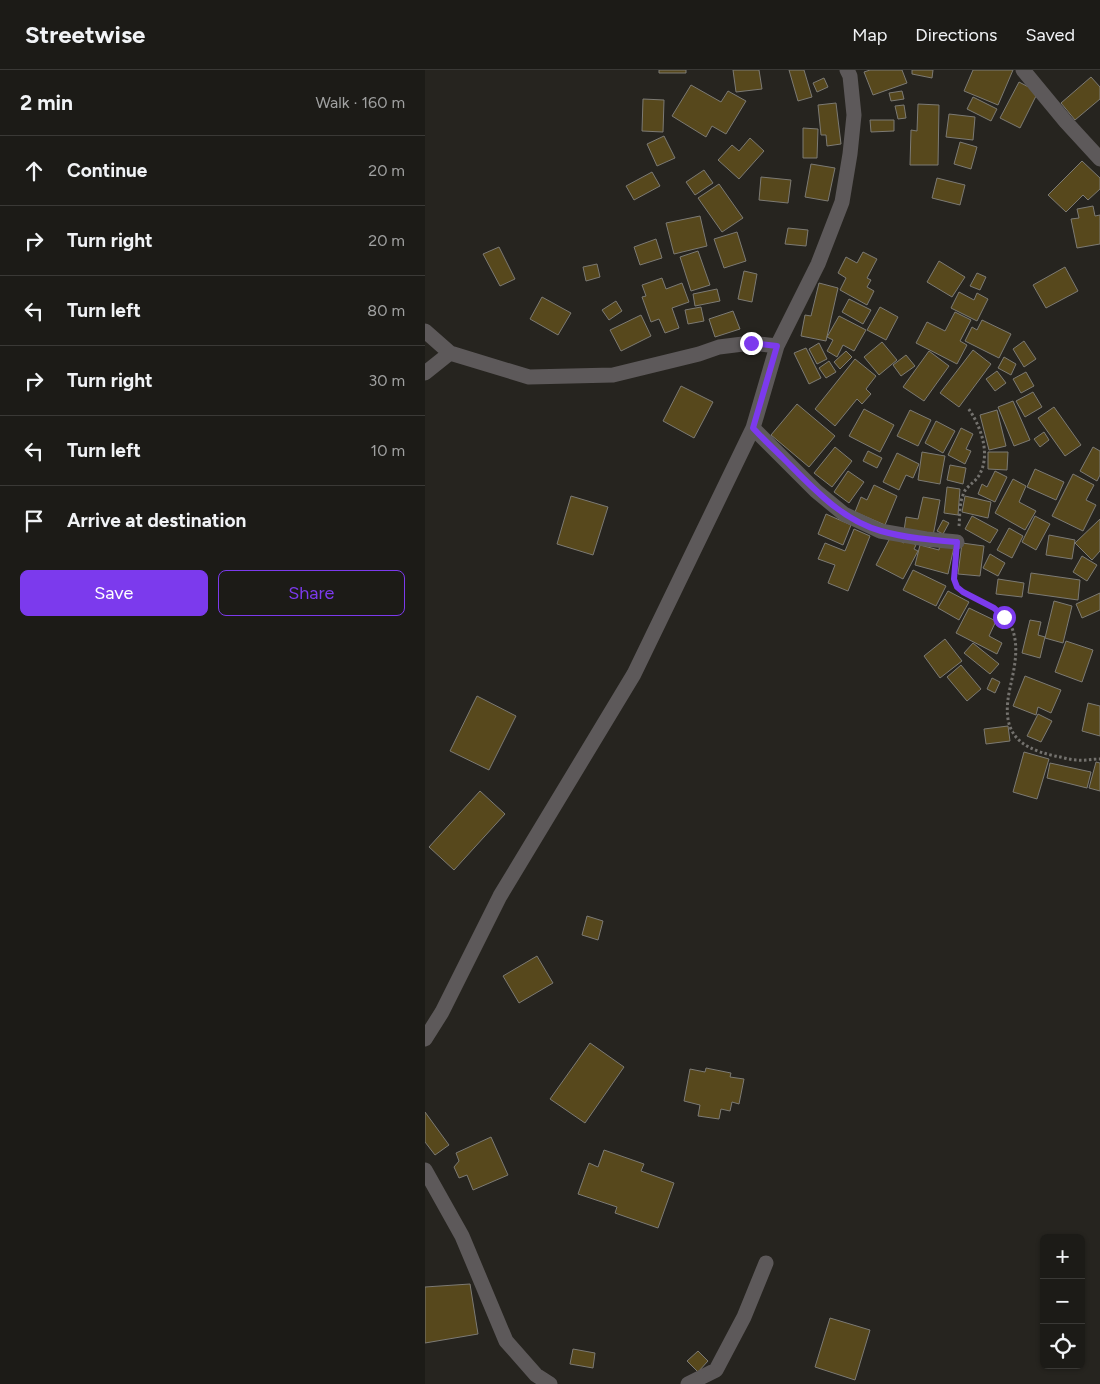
<!DOCTYPE html>
<html lang="en">
<head>
<meta charset="utf-8">
<style>
	:root { --surface:#1c1b17; --page:#292824; --text:#f1f3f6; --muted:#a0a1a1; --line:#3a3936; --accent:#7c3aed }
	body { margin:0; font-family:Figtree,sans-serif; background:var(--page); color:var(--text) }
	.controls { position:absolute; right:15px; bottom:15px; display:grid; overflow:hidden; border-radius:8px; box-shadow:0 1px 4px #0004 }
	.controls button { width:45px; height:45px; display:grid; place-items:center; padding:0; border:0; border-bottom:1px solid var(--line); background:var(--surface); color:var(--text); font:25px sans-serif }
	.stop { position:absolute; width:15px; height:15px; margin:-11px; border:4px solid #7c3aed; border-radius:50%; background:#fff }
	.stop.end { background:#7c3aed; border-color:#fff; box-shadow:0 1px 5px #0008 }
	.list { margin:0; padding:0; list-style:none }
	h2 { display:flex; justify-content:space-between; align-items:center; height:65px; margin:0; padding:0 20px; font-size:21px }
	h2 small { font-size:16px; font-weight:400; color:var(--muted) }
	.list li { display:grid; grid-template-columns:32px 1fr auto; gap:15px; align-items:center; box-sizing:border-box; height:70px; padding:0 20px; border-top:1px solid var(--line) }
	.list b { display:block; font-size:19px; white-space:nowrap }
	.list em { font-size:16px; font-style:normal; color:var(--muted) }
	.actions { display:flex; gap:10px; padding:15px 20px }
	.actions a { flex:1; padding:11px 0; border:1px solid var(--accent); border-radius:8px; text-align:center; font-size:18px; color:var(--accent) }
	.actions .main { background:var(--accent); color:#fff }
	.icon { flex:none; width:28px; height:28px; fill:none; stroke:currentColor; stroke-width:2; stroke-linecap:round; stroke-linejoin:round }
	.map { position:relative; flex:none; width:675px; height:1314px; overflow:hidden }
	header { display:flex; align-items:center; gap:30px; box-sizing:border-box; height:70px; padding:0 25px; background:var(--surface); border-bottom:1px solid var(--line) }
	header strong { font-size:24px }
	nav { display:flex; gap:28px; margin-inline-start:auto; font-size:18px }
	main { display:flex }
	aside { flex:1; background:var(--surface) }
	.map>svg:first-child { display:block }
	.building { fill:#57481c; stroke:#7c7a74 }
	.lines { fill:none; stroke-linecap:round; stroke-linejoin:round }
	.path { stroke:#74726e; stroke-width:3; stroke-dasharray:2.5 2.5; stroke-linecap:butt }
	.minor { stroke:#5d595a; stroke-width:15 }
	.route { stroke:#7c3aed; stroke-width:6 }
</style>
</head>
<body>
<header>
<strong>Streetwise</strong>
<nav><a>Map</a><a>Directions</a><a>Saved</a></nav>
</header>
<main>
<aside>
<h2>2 min<small>Walk · 160 m</small></h2>
<ul class="list">
<li><svg class="icon" aria-label="ahead" viewBox="0 0 24 24"><path d="M12 20V5M6 11l6-6 6 6"/></svg><div><b>Continue</b></div><em>20 m</em></li>
<li><svg class="icon" aria-label="right" viewBox="0 0 24 24"><path d="M7 20v-9h11M14 6l5 5-5 5"/></svg><div><b>Turn right</b></div><em>20 m</em></li>
<li><svg class="icon" aria-label="left" viewBox="0 0 24 24"><path d="M17 20v-9H6M10 6l-5 5 5 5"/></svg><div><b>Turn left</b></div><em>80 m</em></li>
<li><svg class="icon" aria-label="right" viewBox="0 0 24 24"><path d="M7 20v-9h11M14 6l5 5-5 5"/></svg><div><b>Turn right</b></div><em>30 m</em></li>
<li><svg class="icon" aria-label="left" viewBox="0 0 24 24"><path d="M17 20v-9H6M10 6l-5 5 5 5"/></svg><div><b>Turn left</b></div><em>10 m</em></li>
<li><svg class="icon" aria-label="arrive" viewBox="0 0 24 24"><path d="M6 21V4h12l-3 4 3 4H6"/></svg><div><b>Arrive at destination</b></div></li>
</ul>
<div class="actions"><a class="main">Save</a><a>Share</a></div>
</aside>
<div class="map">
<svg width="675" height="1314" viewBox="0 0 675 1314">
	<rect width="100%" height="100%" fill="#26241f"/>
	<!-- building -->
	<path class="building" d="M234 0H261V3H234Z
		M308 0H334L337 19 311 22Z
		M364 0H379L387 27 373 31Z
		M445 0H477L482 13 448 25 439 2Z
		M487 0H508L507 8 487 4Z
		M548 0H588L573 35 539 21Z
		M666 7 675 17V29L650 50 636 33Z
		M399 8 403 17 392 22 388 13Z
		M594 12 613 22 595 58 575 48Z
		M266 15 296 32 303 21 321 31 301 64 287 56 281 67 247 46Z
		M477 21 479 29 466 31 464 23Z
		M548 27 572 39 566 51 542 39Z
		M218 29 239 30 238 62 217 61Z
		M411 33 416 74 402 76 401 65H396L393 35Z
		M493 34 514 35 513 95H485L486 60 492 61Z
		M479 35 481 48 473 49 470 36Z
		M524 44 550 47 548 70 521 67Z
		M445 50H469V61L446 62Z
		M378 58 393 59 392 88H378Z
		M239 66 250 88 232 96 222 74Z
		M325 68 339 81 314 109 293 90 307 75 314 81Z
		M535 72 552 77 546 99 529 94Z
		M657 91 675 108V119L663 130 658 125 641 142 623 125Z
		M386 94 410 98 403 131 380 127Z
		M279 100 288 113 270 125 261 112Z
		M227 102 235 116 209 130 201 116Z
		M336 107 366 110 363 133 334 130Z
		M512 108 540 115 535 135 507 128Z
		M294 114 318 148 297 162 273 128Z
		M668 136 670 146 675 145V174L652 178 646 149 654 148 652 139Z
		M275 146 282 176 249 184 241 153Z
		M363 158 383 160 381 176 360 174Z
		M312 162 321 191 299 198 289 169Z
		M231 169 237 188 215 195 209 177Z
		M74 177 90 209 75 216 58 184Z
		M273 181 285 215 266 221 255 187Z
		M438 182 452 189 442 208 446 210 442 217 449 221 442 235 415 220 421 208 413 203 421 187 432 193Z
		M514 191 540 207 527 227 502 212Z
		M172 194 175 207 161 211 158 197Z
		M640 197 653 221 621 238 608 215Z
		M319 201 332 204 327 232 313 229Z
		M552 203 561 207 555 220 545 216Z
		M237 208 241 219 257 213 264 232 247 238 254 258 240 263 234 249 226 252 217 227 221 226 217 215Z
		M394 213 413 218 401 271 376 266 380 245 386 246Z
		M292 219 295 231 270 236 268 224Z
		M534 222 549 230 552 223 563 229 552 251 526 238Z
		M117 227 146 243 133 265 105 249Z
		M424 229 446 240 438 254 417 242Z
		M191 231 197 241 184 250 177 240Z
		M276 237 279 251 263 254 260 240Z
		M455 237 473 247 461 270 442 260Z
		M308 241 315 259 290 267 284 249Z
		M530 242 546 250 535 271 542 275 532 294 491 273 502 252 520 261Z
		M216 245 226 266 196 281 185 260Z
		M414 246 441 260 429 281 418 275 412 287 402 281 408 270 402 267Z
		M557 250 586 264 574 288 540 271 547 257 552 260Z
		M599 271 611 289 599 297 588 279Z
		M457 272 472 290 454 305 439 287Z
		M394 273 402 289 392 294 384 279Z
		M381 278 396 308 384 314 369 283Z
		M548 280 566 294 534 337 515 323Z
		M421 281 427 287 415 299 409 292Z
		M504 281 524 296 499 331 478 317Z
		M481 285 490 296 476 306 468 295Z
		M579 287 591 294 586 305 573 298Z
		M430 289 451 306 441 319 446 324 437 334 432 329 410 356 390 339Z
		M404 291 411 302 401 308 394 298Z
		M572 301 581 313 570 321 561 309Z
		M601 302 609 316 596 323 588 309Z
		M256 316 288 332 269 368 238 351Z
		M608 322 617 337 600 347 591 331Z
		M588 331 605 370 589 376 573 337Z
		M372 334 410 366 384 397 346 365Z
		M629 337 656 375 640 386 613 348Z
		M439 339 469 355 455 382 424 366Z
		M485 340 506 350 493 376 472 366Z
		M572 340 581 376 564 380 555 345Z
		M511 351 530 361 518 383 500 373Z
		M536 358 548 364 541 379 546 381 540 394 523 385Z
		M619 362 624 370 615 377 609 369Z
		M410 377 427 391 407 417 389 403Z
		M668 377 675 381V405L672 411 655 401Z
		M443 381 457 388 452 398 438 391Z
		M497 382 520 386 515 414 493 410Z
		M563 382H583L582 400 563 399Z
		M472 383 494 394 488 408 481 405 474 420 458 412Z
		M525 395 541 398 538 414 522 410Z
		M610 399 639 412 631 430 602 417Z
		M423 401 439 412 424 433 409 422Z
		M570 401 582 407 570 432 553 424 557 414 562 417Z
		M648 404 669 415 661 430 671 435 658 461 627 446Z
		M588 409 601 416 594 432 611 441 600 460 570 443Z
		M449 415 472 426 460 455 430 442 436 427 442 430Z
		M522 417 535 419 533 445 519 443Z
		M146 426 183 437 168 485 132 474Z
		M540 426 566 432 563 448 537 442Z
		M498 427 515 430 508 466 479 461 481 447 493 449Z
		M401 444 426 455 418 475 393 464Z
		M547 446 573 460 565 473 540 459Z
		M610 446 625 454 611 480 597 472Z
		M675 449V481L667 490 650 473Z
		M518 450 524 453 518 464 512 461Z
		M584 458 598 466 587 488 572 480Z
		M429 459 445 466 423 521 403 513 410 495 393 489 400 473 420 481Z
		M624 465 650 470 647 489 621 485Z
		M466 466 479 473 481 469 491 475 489 479 493 481 478 509 451 495Z
		M515 473 529 477 523 504 490 495 495 475 514 480Z
		M537 473 559 476 555 506 533 504Z
		M565 484 580 493 573 506 558 498Z
		M657 486 672 495 662 511 648 502Z
		M488 500 521 516 511 536 478 520Z
		M606 503 655 510 653 530 603 523Z
		M573 509 599 513 597 527 571 524Z
		M523 521 544 532 534 550 513 538Z
		M675 523V540L657 548 651 534Z
		M629 531 647 536 638 573 620 568Z
		M544 538 571 551 564 566 577 573 572 584 531 563Z
		M605 550 616 552 613 565 620 567 615 588 597 583Z
		M520 569 537 591 515 608 499 586Z
		M641 571 668 580 657 612 630 602Z
		M548 573 574 594 565 604 539 583Z
		M536 595 556 619 542 631 522 607Z
		M600 606 636 620 626 643 613 637 611 645 588 636Z
		M567 608 575 612 570 623 562 619Z
		M52 626 91 646 64 700 25 681Z
		M663 633 675 636V666L657 661Z
		M613 644 627 651 616 672 602 666Z
		M583 656 585 671 561 674 559 659Z
		M599 682 624 689 612 729 588 722Z
		M671 692 675 693V721L664 718Z
		M625 693 666 702 662 718 622 708Z
		M55 721 80 744 29 800 4 777Z
		M162 846 178 851 173 870 157 865Z
		M112 886 128 913 94 933 78 906Z
		M165 973 199 997 160 1053 125 1029Z
		M281 998 306 1003 305 1007 319 1009 314 1034 307 1032 305 1041 296 1039 294 1049 273 1046 275 1035 259 1031 265 999 280 1002Z
		M0 1042 24 1075 10 1085 0 1072Z
		M66 1067 83 1105 48 1120 42 1105 34 1108 29 1097 34 1091 31 1083Z
		M179 1080 219 1094 216 1101 249 1113 233 1158 190 1143 192 1137 153 1124 164 1093 173 1097Z
		M45 1214 53 1264 0 1273V1217Z
		M405 1248 445 1260 430 1310 390 1297Z
		M148 1279 170 1283 168 1298 145 1294Z
		M273 1281 283 1291 273 1302 262 1291Z"/>
	<g class="lines">
		<!-- path -->
		<path class="path" d="M534 456C535 446 534 435 538 425 540 417 548 414 553 407 567 386 556 356 543 338
			M531 487C530 494 528 503 530 510 534 531 579 533 588 561 594 579 589 600 585 618 576 659 589 677 630 686 637 687 645 690 652 690 660 691 667 689 675 689"/>
		<!-- minor -->
		<path class="minor" d="M598 0 641 52 675 89
			M0 261 25 283 104 307 188 305 274 284 294 277 326 273 352 276
			M0 303 25 283
			M328 358 391 421 419 444 455 461 501 469 532 472
			M0 969 17 942 75 826 209 604 328 358 352 276 393 194 417 132 425 84 429 45 425 6 422 0
			M0 1100 37 1166 81 1271 111 1305 125 1314
			M263 1314 291 1300 319 1247 341 1193"/>
	</g>
	<g class="lines">
		<!-- route -->
		<path class="route" d="M326 273 352 276 328 358C338 369 348 378 358 388 386 416 416 450 456 461 481 468 507 470 532 472L529 509 532 517 538 522 569 538 579 547"/>
	</g>
</svg>
<div class="controls">
<button>+</button>
<button>−</button>
<button><svg class="icon" aria-label="locate" viewBox="0 0 24 24"><circle cx="12" cy="12" r="6"/><path d="M12 2v4M12 18v4M2 12h4M18 12h4"/></svg></button>
</div>
<div class="stop" style="left:579px;top:547px"></div>
<div class="stop end" style="left:326px;top:273px"></div>
</div>
</main>
</body>
</html>
